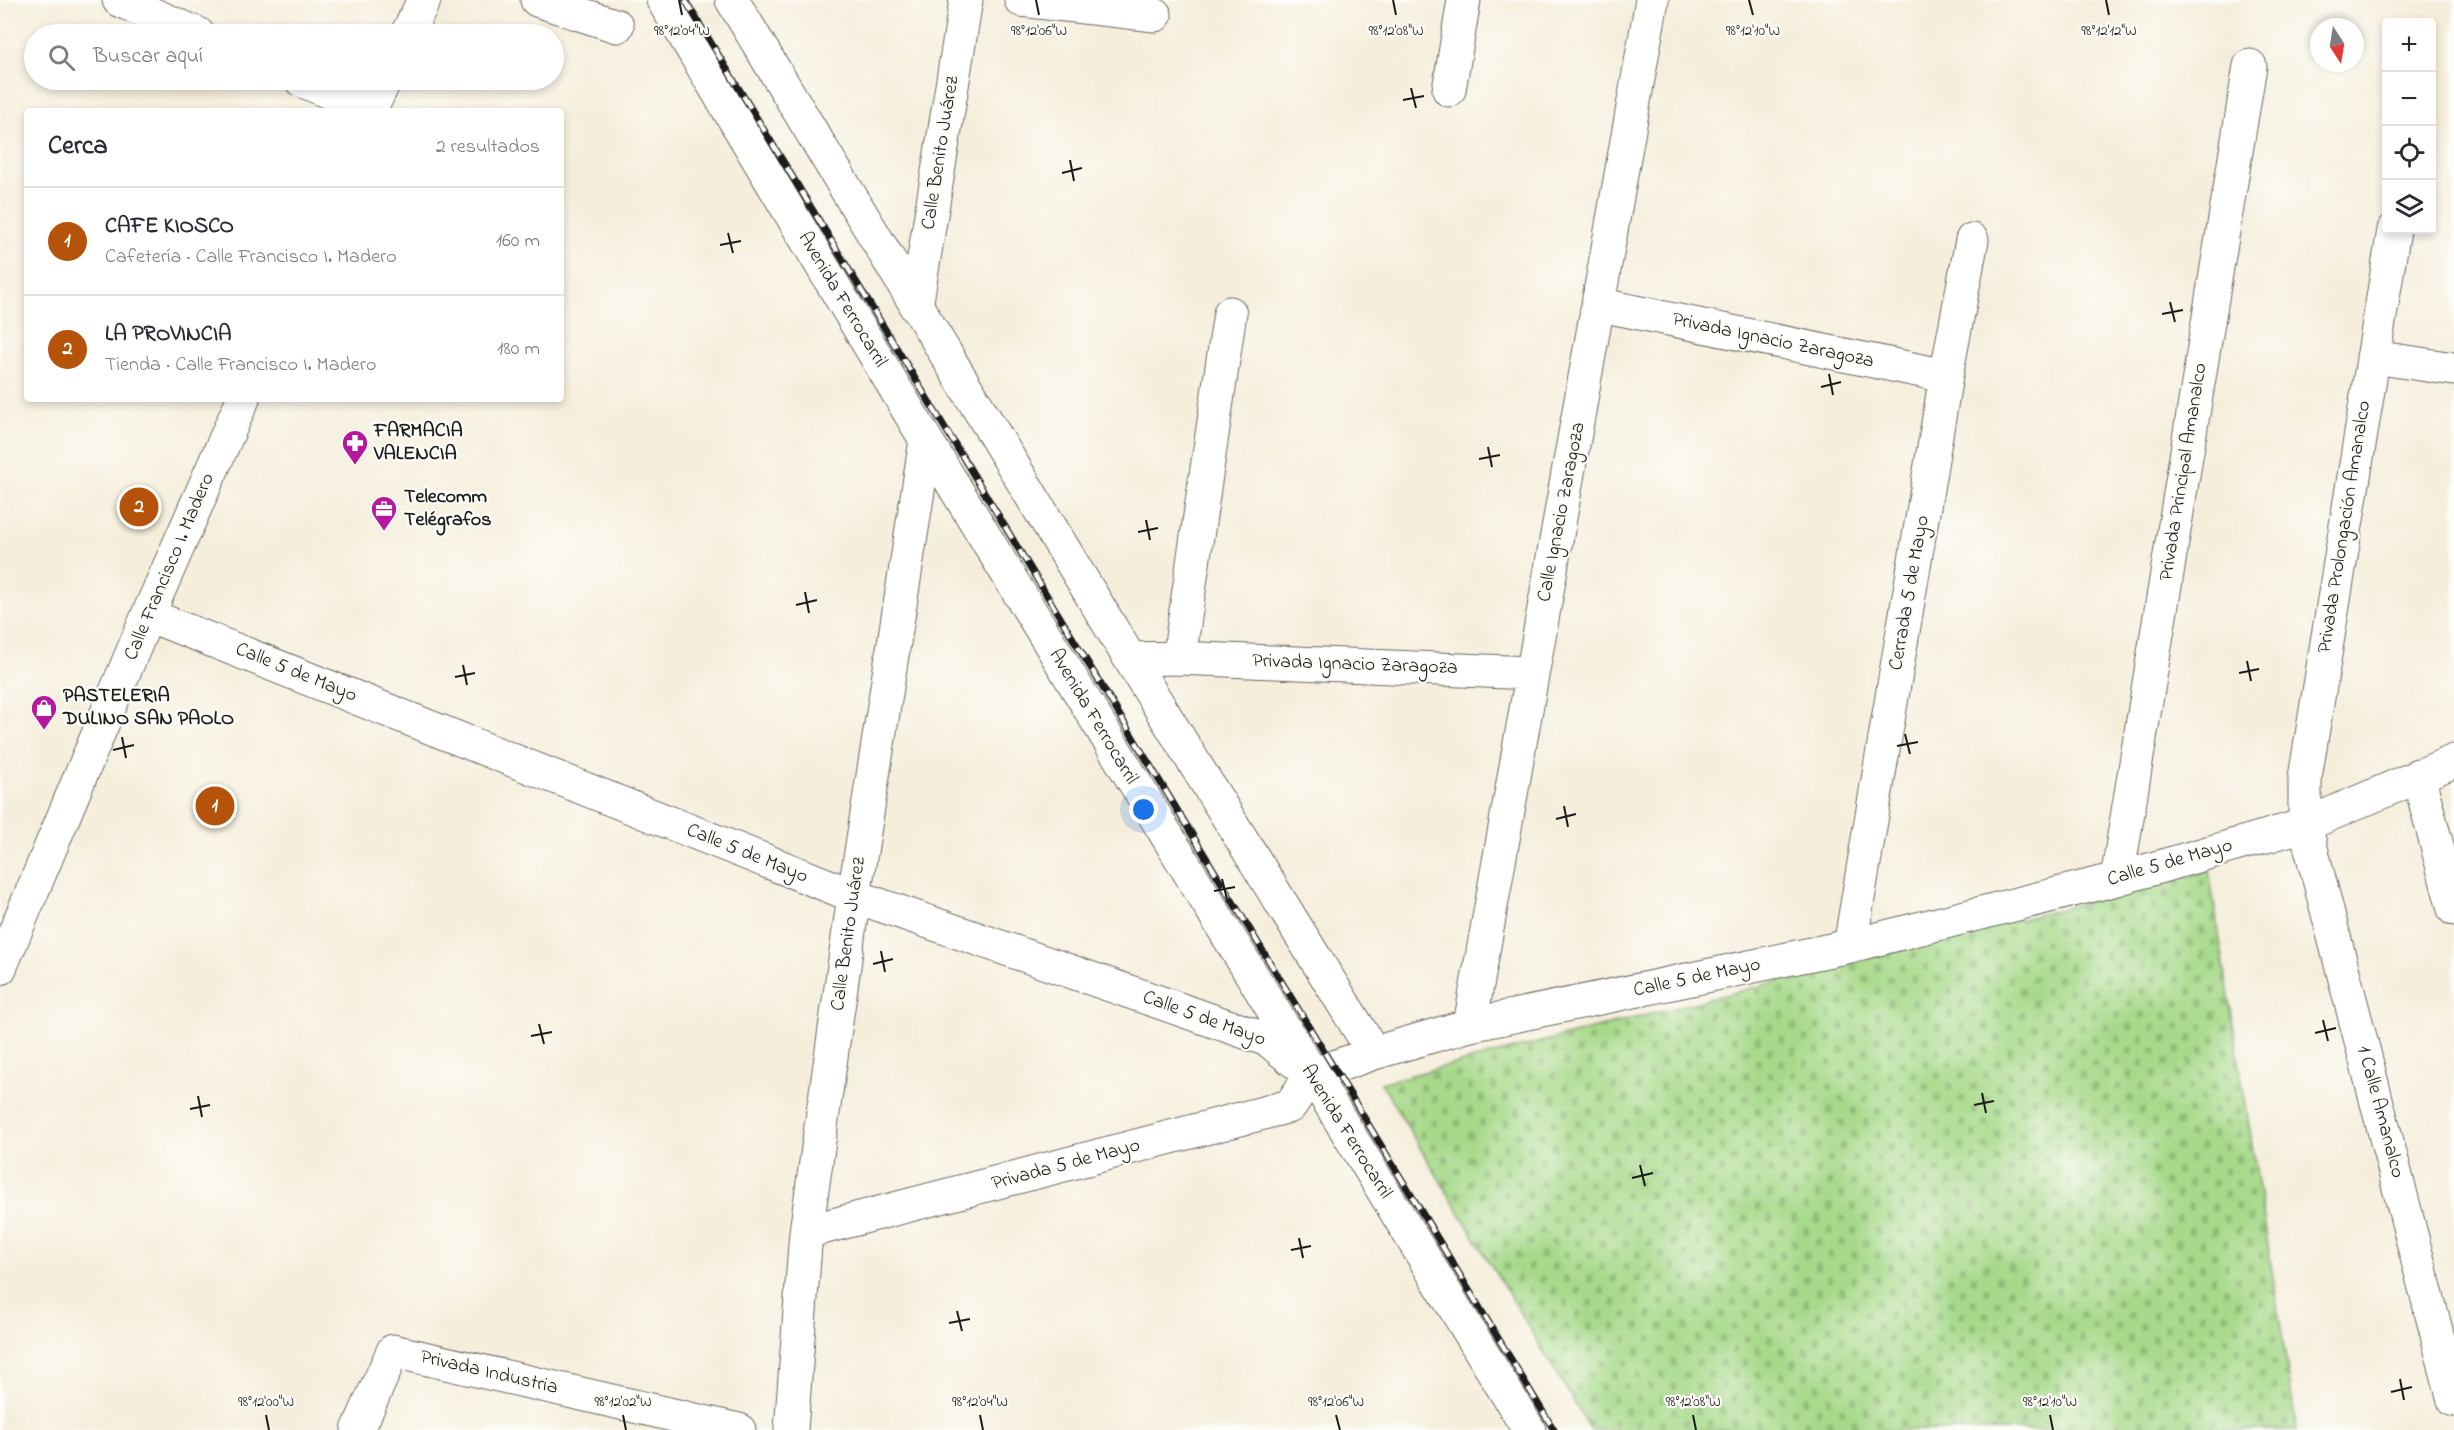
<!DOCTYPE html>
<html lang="es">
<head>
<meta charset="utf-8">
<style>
	:root { --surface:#fff; --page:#f2f2f3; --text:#2b2b33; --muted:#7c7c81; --line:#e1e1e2; --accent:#b45309 }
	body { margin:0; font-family:"Indie Flower",sans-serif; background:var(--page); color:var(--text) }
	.controls { position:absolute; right:18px; top:18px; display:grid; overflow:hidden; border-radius:6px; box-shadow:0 3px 9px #0003 }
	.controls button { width:54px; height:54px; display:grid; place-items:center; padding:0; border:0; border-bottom:2px solid var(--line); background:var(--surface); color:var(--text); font:30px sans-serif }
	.compass { position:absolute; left:2310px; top:18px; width:54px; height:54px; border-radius:50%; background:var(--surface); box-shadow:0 3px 9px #0003; rotate:168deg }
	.you { position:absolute; left:1144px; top:810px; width:21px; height:21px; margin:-15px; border:4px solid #fff; border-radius:50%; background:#1a73e8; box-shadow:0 0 0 9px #1a73e833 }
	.badge { display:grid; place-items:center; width:39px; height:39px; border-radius:50%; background:var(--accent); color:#fff; font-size:20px; font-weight:700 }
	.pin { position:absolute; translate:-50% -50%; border:3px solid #fff; box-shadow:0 2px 6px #0006 }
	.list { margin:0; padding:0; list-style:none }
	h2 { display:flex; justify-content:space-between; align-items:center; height:78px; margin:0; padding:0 24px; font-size:26px }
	h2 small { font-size:20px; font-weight:400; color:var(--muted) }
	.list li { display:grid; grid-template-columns:39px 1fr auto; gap:18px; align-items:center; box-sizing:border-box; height:108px; padding:0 24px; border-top:2px solid var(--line) }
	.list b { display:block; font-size:22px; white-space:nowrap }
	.list p { margin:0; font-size:20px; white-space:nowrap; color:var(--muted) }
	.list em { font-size:20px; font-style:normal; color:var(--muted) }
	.icon { flex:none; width:33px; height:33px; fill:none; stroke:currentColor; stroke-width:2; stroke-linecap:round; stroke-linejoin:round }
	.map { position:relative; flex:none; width:2454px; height:1430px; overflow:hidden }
	.search { position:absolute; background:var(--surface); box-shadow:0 3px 9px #0003; left:24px; top:24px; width:540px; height:66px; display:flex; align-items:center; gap:15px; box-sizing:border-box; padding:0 21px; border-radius:33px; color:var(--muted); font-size:22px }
	.panel { position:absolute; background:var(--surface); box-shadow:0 3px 9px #0003; left:24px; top:108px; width:540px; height:294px; border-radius:6px }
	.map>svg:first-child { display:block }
	.cemetery { fill:url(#cemetery-stones); stroke:#617a52; stroke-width:1.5 }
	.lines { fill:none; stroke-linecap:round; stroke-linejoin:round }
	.minor-casing { stroke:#68665f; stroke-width:35 }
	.minor { stroke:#fff; stroke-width:33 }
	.rail-casing { stroke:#1c1c1c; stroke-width:7 }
	.rail { stroke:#fdfcf7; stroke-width:4.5; stroke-dasharray:14; stroke-linecap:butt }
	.ticks { fill:none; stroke:#1c1c1c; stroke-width:2 }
	.labels { text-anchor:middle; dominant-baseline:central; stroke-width:4.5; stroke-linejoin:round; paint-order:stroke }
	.street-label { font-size:20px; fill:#1c1c1c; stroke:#fdfcf7 }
	.poi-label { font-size:20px; font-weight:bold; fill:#1c1c1c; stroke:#fdfcf7; text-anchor:start }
	.ticks-label { font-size:15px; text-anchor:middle; fill:#1c1c1c; stroke:#fdfcf7; stroke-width:4.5; stroke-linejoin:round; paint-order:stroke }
</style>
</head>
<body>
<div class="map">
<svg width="2454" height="1430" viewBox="0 0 2454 1430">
	<defs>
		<pattern id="cemetery-stones" width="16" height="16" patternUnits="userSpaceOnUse" patternTransform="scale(1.5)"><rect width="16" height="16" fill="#a6d989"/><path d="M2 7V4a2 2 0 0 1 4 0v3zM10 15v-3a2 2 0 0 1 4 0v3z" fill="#8eba76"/></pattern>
	</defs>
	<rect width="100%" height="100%" fill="#fdfcf7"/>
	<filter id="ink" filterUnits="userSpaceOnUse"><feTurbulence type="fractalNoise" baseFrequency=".0167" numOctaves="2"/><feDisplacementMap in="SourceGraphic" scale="12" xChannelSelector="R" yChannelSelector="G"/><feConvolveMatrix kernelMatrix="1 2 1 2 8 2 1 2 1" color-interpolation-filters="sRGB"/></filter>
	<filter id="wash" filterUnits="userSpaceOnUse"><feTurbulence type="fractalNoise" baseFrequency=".008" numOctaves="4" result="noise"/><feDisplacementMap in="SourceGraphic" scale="24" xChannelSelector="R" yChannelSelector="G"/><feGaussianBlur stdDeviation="1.35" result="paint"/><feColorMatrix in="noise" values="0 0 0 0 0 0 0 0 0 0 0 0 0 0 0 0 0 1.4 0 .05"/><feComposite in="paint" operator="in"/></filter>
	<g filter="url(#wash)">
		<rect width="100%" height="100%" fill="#f5eedb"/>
		<!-- cemetery -->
		<path class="cemetery" d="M2209 871 2297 1430H1591L1381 1083Z"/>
	</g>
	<g filter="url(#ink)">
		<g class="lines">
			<!-- minor casing -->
			<g class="minor-casing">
				<path id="minor" d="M119 0 198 34
					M537 0 617 26
					M663 0 926 440 1529 1430
					M732 0 1130 659 1374 1053
					M1021 0 1155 15
					M407 34 424 0
					M301 80 370 110
					M1449 90 1464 0
					M370 111 385 80
					M2394 230 2305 778V825L2454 1400
					M1601 305 1946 376
					M916 307 966 0
					M2373 357 2454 369
					M148 615 854 896 1268 1040 1295 1062
					M1179 658 1230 313
					M1130 659 1179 658 1531 673
					M2418 775 2454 909
					M2117 879 2250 66
					M1850 946 1946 376 1972 240
					M0 968 148 615 243 399
					M1470 1025C1530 683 1594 342 1652 0
					M1311 1075 1374 1053 1470 1025 1850 946 2117 879 2305 825 2454 761
					M806 1232 1290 1106 1311 1075
					M358 1430 393 1351 739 1430
					M791 1430 806 1232 854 896 926 440"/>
			</g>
			<!-- minor -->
			<use href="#minor" class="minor"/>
			<!-- rail casing -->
			<g class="rail-casing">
				<path id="rail" d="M685 0 1554 1430"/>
			</g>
			<!-- rail -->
			<use href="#rail" class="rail"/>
		</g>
	</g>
	<!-- ticks -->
	<path class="ticks" d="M679 0 682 15M1036 0 1039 15M1393 0 1396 15M1749 0 1753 15M2106 0 2109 15M1411 88 1416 108M1403 100 1424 96M1070 160 1074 181M1062 173 1082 168M728 233 733 253M720 245 741 241M2170 302 2175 322M2162 314 2183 310M1829 374 1833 395M1821 387 1841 382M1488 447 1492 467M1479 459 1500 455M1146 520 1150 540M1138 532 1158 528M805 592 809 613M796 605 817 600M2247 661 2251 681M463 665 467 685M2239 673 2259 669M455 677 475 673M1905 734 1910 754M122 737 126 758M1897 746 1918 742M113 750 134 745M1564 806 1568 827M1556 819 1576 814M1222 879 1227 899M1214 891 1235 887M881 951 885 972M873 964 893 959M2323 1020 2328 1041M539 1024 544 1044M2315 1033 2336 1028M531 1036 552 1032M1982 1093 1986 1113M198 1096 202 1117M1974 1105 1994 1101M190 1109 210 1105M1640 1165 1645 1186M1632 1178 1653 1173M1299 1238 1303 1258M1291 1250 1311 1246M957 1311 962 1331M949 1323 970 1319M2400 1379 2404 1400M2391 1392 2412 1387M266 1415 269 1430M623 1415 626 1430M980 1415 983 1430M1336 1415 1340 1430M1693 1415 1696 1430M2050 1415 2053 1430"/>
	<!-- icons -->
	<defs>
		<g id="pharmacy-pin" transform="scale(1.35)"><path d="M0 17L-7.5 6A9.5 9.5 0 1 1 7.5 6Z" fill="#b5179e" stroke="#fdfcf7"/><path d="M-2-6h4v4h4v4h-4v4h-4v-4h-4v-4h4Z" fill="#fff"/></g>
		<g id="office-pin" transform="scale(1.35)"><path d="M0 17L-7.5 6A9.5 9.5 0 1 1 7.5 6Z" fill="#b5179e" stroke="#fdfcf7"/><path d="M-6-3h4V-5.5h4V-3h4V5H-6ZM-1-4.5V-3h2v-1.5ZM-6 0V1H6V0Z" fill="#fff"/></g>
		<g id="shop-pin" transform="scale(1.35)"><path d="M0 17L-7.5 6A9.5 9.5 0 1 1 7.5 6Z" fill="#b5179e" stroke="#fdfcf7"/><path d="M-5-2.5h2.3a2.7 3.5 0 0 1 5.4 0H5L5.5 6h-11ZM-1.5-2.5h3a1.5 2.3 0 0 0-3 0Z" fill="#fff"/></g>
	</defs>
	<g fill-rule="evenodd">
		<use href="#pharmacy-pin" x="355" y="443"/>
		<use href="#office-pin" x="384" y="509"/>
		<use href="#shop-pin" x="44" y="708"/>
	</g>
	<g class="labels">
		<!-- street labels -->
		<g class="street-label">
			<text transform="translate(941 153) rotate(-81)">Calle Benito Juárez</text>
			<text transform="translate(842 300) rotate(59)">Avenida Ferrocarril</text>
			<text transform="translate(1773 341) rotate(12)">Privada Ignacio Zaragoza</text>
			<text transform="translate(2184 472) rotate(-81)">Privada Principal Amanalco</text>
			<text transform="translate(1562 512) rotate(-79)">Calle Ignacio Zaragoza</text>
			<text transform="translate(2345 527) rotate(-81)">Privada Prolongación Amanalco</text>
			<text transform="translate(170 567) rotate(-67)">Calle Francisco I. Madero</text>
			<text transform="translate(1910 593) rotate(-80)">Cerrada 5 de Mayo</text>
			<text transform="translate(1355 665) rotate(2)">Privada Ignacio Zaragoza</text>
			<text transform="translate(296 673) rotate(22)">Calle 5 de Mayo</text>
			<text transform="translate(1093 717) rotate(59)">Avenida Ferrocarril</text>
			<text transform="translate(747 854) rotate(22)">Calle 5 de Mayo</text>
			<text transform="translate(2170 863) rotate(-16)">Calle 5 de Mayo</text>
			<text transform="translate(849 934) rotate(-82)">Calle Benito Juárez</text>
			<text transform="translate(1697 978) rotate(-12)">Calle 5 de Mayo</text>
			<text transform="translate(1204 1019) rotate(20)">Calle 5 de Mayo</text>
			<text transform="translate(2380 1112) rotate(75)">1 Calle Amanalco</text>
			<text transform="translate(1346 1132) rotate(58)">Avenida Ferrocarril</text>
			<text transform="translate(1066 1165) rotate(-15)">Privada 5 de Mayo</text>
			<text transform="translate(489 1373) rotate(13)">Privada Industria</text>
		</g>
		<!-- poi labels -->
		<g class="poi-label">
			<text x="374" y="431">FARMACIA<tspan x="374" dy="23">VALENCIA</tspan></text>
			<text x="404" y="497">Telecomm<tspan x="404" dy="23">Telégrafos</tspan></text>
			<text x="63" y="696">PASTELERIA<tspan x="63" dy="23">DULINO SAN PAOLO</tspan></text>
		</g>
	</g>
	<g class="ticks-label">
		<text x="682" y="35">98°12'04"W</text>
		<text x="1039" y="35">98°12'06"W</text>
		<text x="1396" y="35">98°12'08"W</text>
		<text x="1753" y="35">98°12'10"W</text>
		<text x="2109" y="35">98°12'12"W</text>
		<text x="266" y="1406">98°12'00"W</text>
		<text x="623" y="1406">98°12'02"W</text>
		<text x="980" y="1406">98°12'04"W</text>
		<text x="1336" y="1406">98°12'06"W</text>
		<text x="1693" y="1406">98°12'08"W</text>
		<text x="2050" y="1406">98°12'10"W</text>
	</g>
</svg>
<div class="controls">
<button>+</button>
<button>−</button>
<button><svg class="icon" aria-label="locate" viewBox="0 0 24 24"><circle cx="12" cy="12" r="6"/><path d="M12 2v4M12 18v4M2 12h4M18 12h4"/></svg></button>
<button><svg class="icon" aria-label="layers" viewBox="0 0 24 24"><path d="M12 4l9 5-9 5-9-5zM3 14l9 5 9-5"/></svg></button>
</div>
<svg class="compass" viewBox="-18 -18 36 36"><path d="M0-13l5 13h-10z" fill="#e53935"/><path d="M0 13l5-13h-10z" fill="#7c7c81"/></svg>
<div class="you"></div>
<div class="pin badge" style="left:215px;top:806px">1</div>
<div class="pin badge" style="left:139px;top:507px">2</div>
<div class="search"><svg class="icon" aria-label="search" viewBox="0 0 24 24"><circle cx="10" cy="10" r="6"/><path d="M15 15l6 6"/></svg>Buscar aquí</div>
<section class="panel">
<h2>Cerca<small>2 resultados</small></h2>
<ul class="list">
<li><span class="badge">1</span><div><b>CAFE KIOSCO</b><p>Cafetería · Calle Francisco I. Madero</p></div><em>160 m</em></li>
<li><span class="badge">2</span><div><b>LA PROVINCIA</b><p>Tienda · Calle Francisco I. Madero</p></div><em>180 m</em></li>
</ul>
</section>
</div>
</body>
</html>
